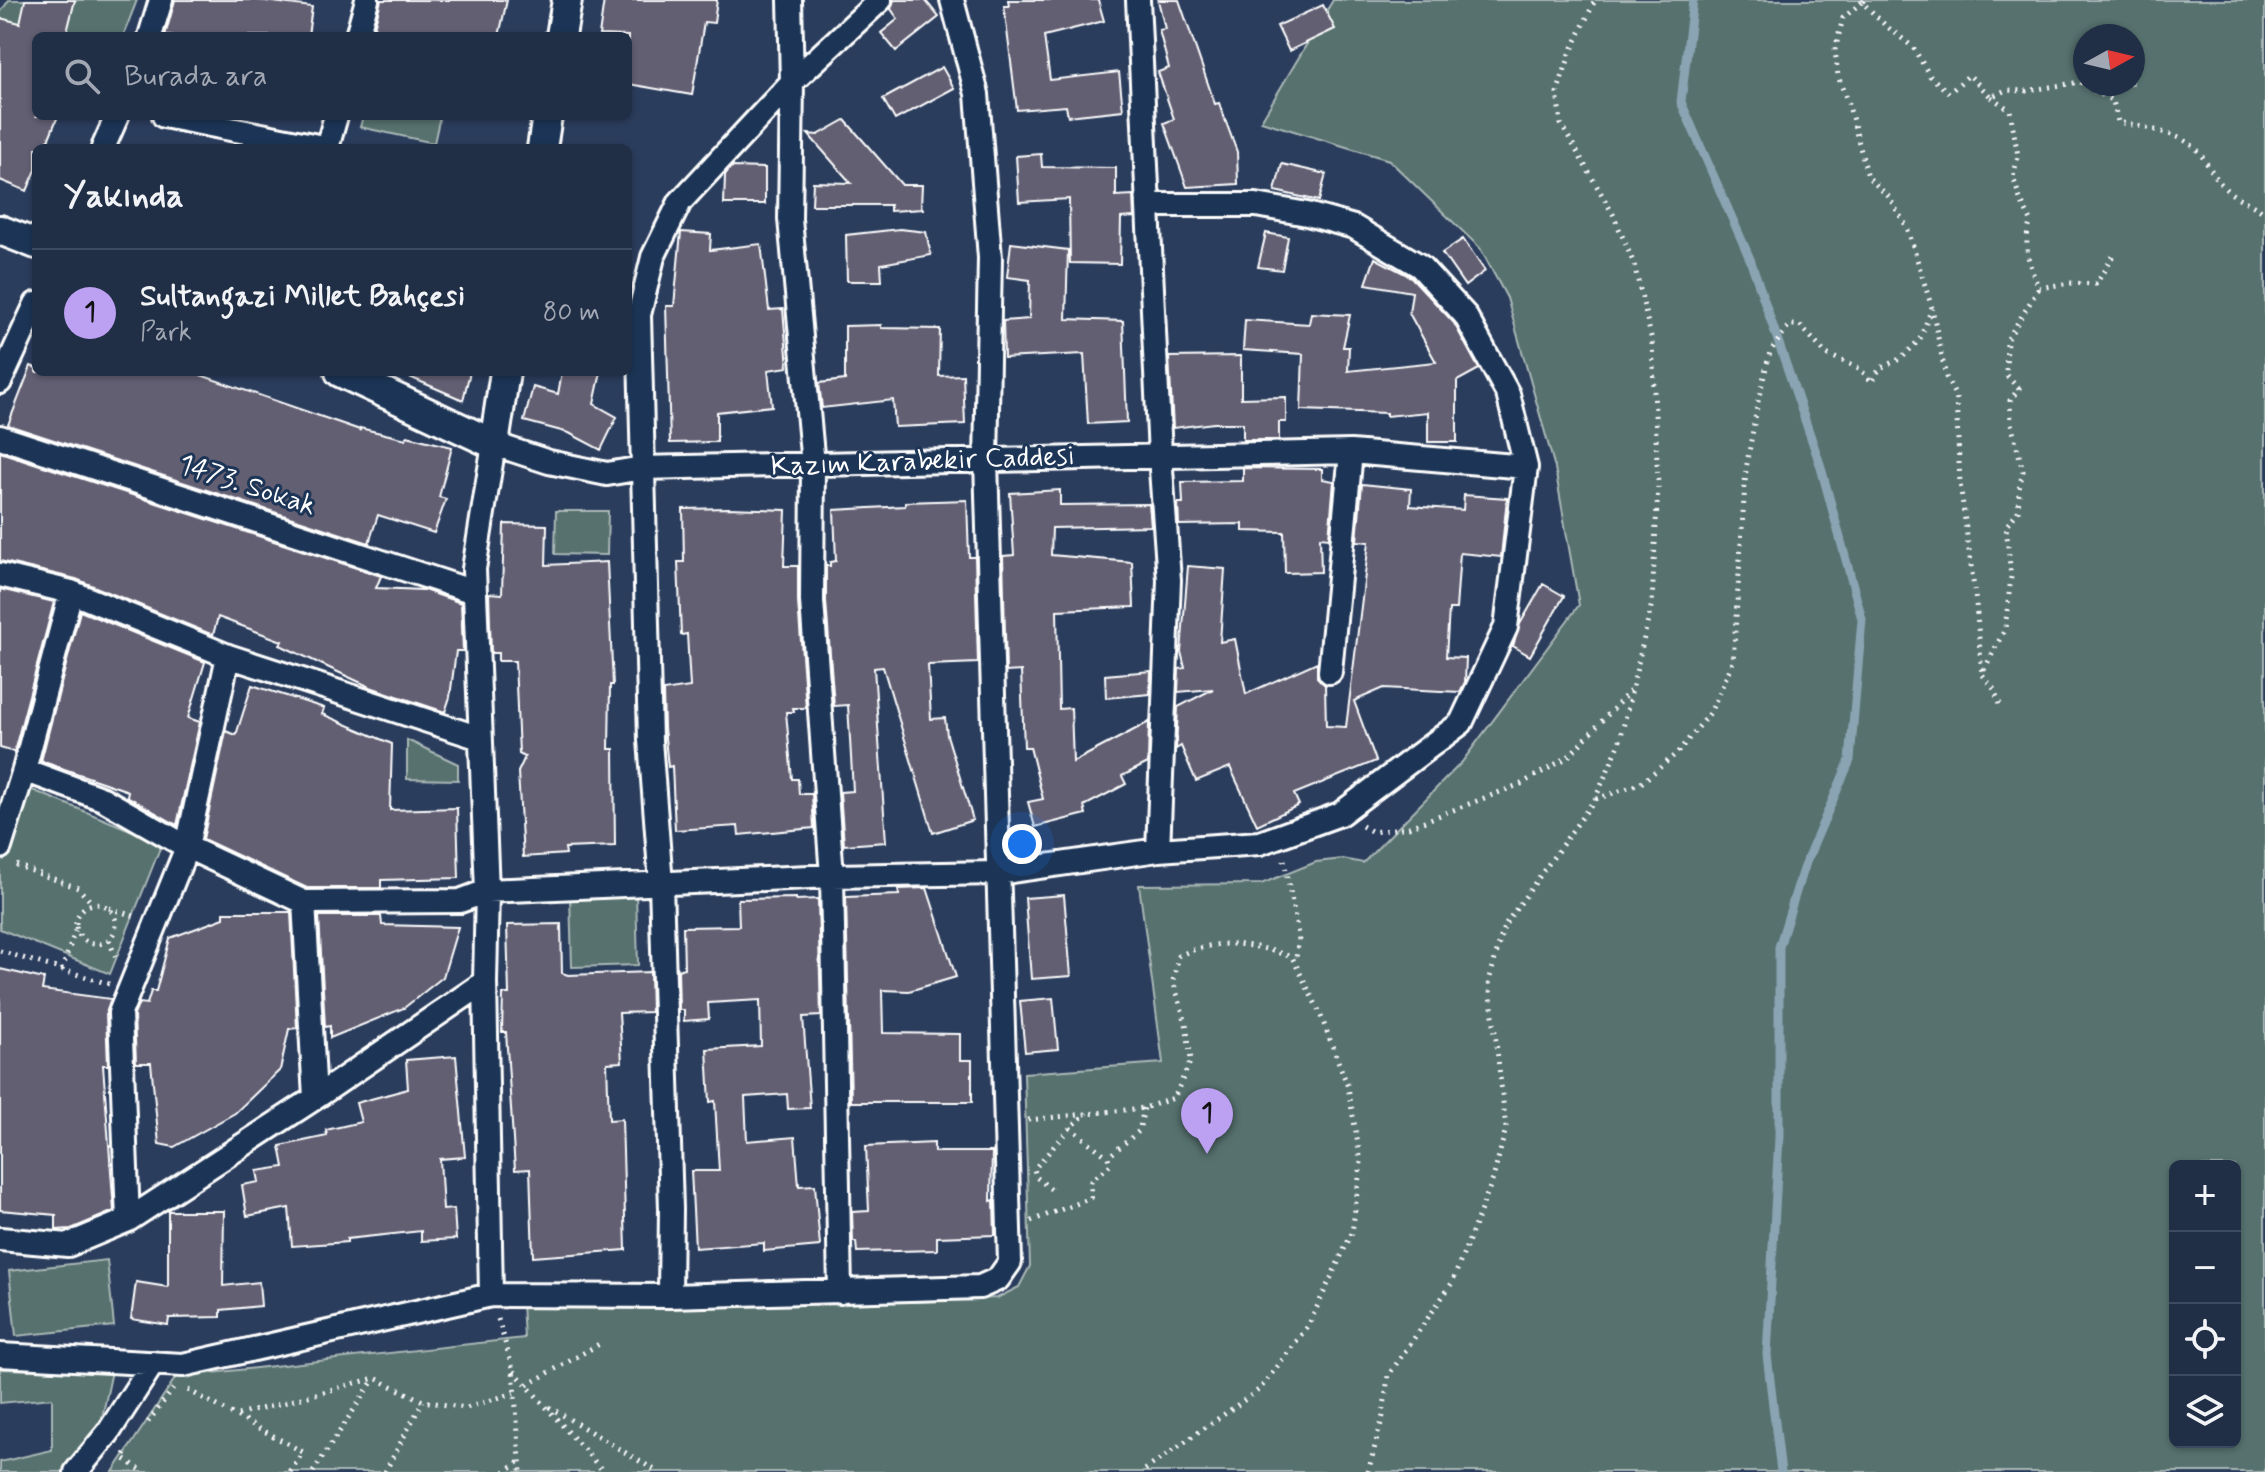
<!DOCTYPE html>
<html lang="tr">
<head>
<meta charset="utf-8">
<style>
	:root { --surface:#202e46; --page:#2d3a51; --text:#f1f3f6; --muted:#a2a8b3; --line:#3d4a5f; --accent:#bca0f2 }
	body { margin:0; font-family:Mynerve,sans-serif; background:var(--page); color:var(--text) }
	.controls { position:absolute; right:24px; bottom:24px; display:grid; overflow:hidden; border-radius:12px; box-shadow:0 2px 6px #0004 }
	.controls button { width:72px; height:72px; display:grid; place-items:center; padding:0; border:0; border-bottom:2px solid var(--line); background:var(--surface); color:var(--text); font:40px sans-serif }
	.compass { position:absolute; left:2073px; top:24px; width:72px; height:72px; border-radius:50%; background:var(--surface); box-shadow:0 2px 6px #0004; rotate:82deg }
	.you { position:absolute; left:1022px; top:844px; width:28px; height:28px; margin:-20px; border:6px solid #fff; border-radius:50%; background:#1a73e8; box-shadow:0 0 0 12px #1a73e833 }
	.badge { display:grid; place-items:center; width:52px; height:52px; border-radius:50%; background:var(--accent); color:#111; font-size:26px; font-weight:700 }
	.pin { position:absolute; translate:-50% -66px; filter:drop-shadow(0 2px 4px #0008) }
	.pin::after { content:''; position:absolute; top:42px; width:28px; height:24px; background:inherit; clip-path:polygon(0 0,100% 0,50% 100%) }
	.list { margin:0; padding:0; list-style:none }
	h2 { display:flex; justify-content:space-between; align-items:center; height:104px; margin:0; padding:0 32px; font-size:34px }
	h2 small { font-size:26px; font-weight:400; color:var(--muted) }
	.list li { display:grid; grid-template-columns:52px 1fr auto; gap:24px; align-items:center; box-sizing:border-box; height:128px; padding:0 32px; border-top:2px solid var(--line) }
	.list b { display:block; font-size:30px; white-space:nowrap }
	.list p { margin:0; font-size:26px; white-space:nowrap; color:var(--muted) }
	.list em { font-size:26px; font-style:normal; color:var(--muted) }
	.icon { flex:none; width:44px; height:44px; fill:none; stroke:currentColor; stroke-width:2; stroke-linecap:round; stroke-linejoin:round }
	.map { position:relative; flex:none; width:2265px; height:1472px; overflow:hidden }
	.search { position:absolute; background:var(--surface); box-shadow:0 2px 6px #0004; left:32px; top:32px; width:600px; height:88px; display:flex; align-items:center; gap:20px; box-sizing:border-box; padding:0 28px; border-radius:12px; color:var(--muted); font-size:30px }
	.panel { position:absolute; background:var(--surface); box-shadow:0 2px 6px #0004; left:32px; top:144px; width:600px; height:232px; border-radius:12px }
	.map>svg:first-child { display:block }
	.green { fill:#56716e; stroke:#aab8b6; stroke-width:2; fill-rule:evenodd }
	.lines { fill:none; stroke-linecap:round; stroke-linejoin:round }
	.stream { stroke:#8aa4b3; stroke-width:9 }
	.building { fill:#645f73; stroke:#fff; stroke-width:2 }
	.minor-casing { stroke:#fff; stroke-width:28 }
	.tertiary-casing { stroke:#fff; stroke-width:34 }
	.path { stroke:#fff; stroke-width:5; stroke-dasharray:2 6; stroke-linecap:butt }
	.minor { stroke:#1d3557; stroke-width:22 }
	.tertiary { stroke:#1d3557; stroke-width:28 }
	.labels { text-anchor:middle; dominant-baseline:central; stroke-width:6; stroke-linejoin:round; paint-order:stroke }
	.street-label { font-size:28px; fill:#fff; stroke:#1d3557 }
</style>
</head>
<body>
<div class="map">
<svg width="2265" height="1472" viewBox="0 0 2265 1472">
	<rect width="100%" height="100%" fill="#2b3d5d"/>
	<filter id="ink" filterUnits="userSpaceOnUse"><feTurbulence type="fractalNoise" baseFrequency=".0125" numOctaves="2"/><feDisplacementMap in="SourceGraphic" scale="16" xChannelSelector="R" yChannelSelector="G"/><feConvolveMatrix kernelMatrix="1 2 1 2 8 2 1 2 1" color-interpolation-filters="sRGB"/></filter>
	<g filter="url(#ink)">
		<!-- green -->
		<path class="green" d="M9 0H137L123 36H45L0 25V13Z
			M1333 0H2265V1472H113L176 1377 524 1338 522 1303 913 1302 997 1298 1019 1287 1030 1266 1024 1073 1163 1063 1139 885 1261 884 1316 862 1343 859 1363 863 1462 762 1579 605 1555 468 1507 298 1480 248 1389 160 1261 121ZM2085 36H2133V84H2085ZM2175 1166H2235V1442H2175Z
			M363 116H440L434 143 360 127Z
			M556 511H608L607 555 555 554Z
			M407 740 458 764V780L407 779Z
			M30 789 162 843 110 974 0 929V863Z
			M636 893 638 965 572 967 570 895Z
			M107 1260 114 1326 16 1336 9 1271Z
			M0 1369 112 1371 100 1427 68 1472H0V1462L52 1450V1398L0 1403Z"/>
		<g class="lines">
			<!-- stream -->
			<path class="stream" d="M1693 0 1681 102 1750 259 1820 464 1862 619 1850 760 1803 869 1779 947V1137L1767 1355 1781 1472"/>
		</g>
		<!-- building -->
		<path class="building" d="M25 0H75L66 36H36V116H58L45 148H36V170L27 191 0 180V18L20 23Z
			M175 0H258L312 7 308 36H165Z
			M381 0H507L499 36H372Z
			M604 0H717L714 23 704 22 692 95 628 84V36L599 35Z
			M894 0H925L939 17 896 51 881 33 898 19 891 9Z
			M1008 0H1098L1104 21 1044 36 1050 80 1119 72 1123 110 1068 116 1066 106 1017 110 1004 6H1009Z
			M1158 0H1179L1215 104 1219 103 1237 152 1238 184 1187 187 1164 123 1174 119 1158 72 1169 68 1159 30 1165 29Z
			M1323 5 1335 29 1289 51 1277 26Z
			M942 67 954 88 895 120 883 99Z
			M845 120 902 185H922L921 206 923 209 890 211V205H812L813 182 851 183 808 134 818 135Z
			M1041 154 1042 167 1116 168V196L1133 195 1134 217 1121 218 1120 264 1070 263 1069 199 1019 202 1016 156Z
			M1282 164 1326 174 1319 201 1275 191Z
			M731 167 765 168V204H724L725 175Z
			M900 229 926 232 931 255 881 264 882 281H847L846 235Z
			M681 232 711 234 710 250 761 244 769 310 783 309 788 367 768 370 772 406 717 412V442L670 443 666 306H674Z
			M1266 233 1288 237 1282 270 1258 267Z
			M1463 239 1485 271 1465 286 1442 253Z
			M1011 243 1068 250 1066 319 1123 321 1127 422 1088 424 1084 354 1004 358 1003 321 1029 319 1030 280 1007 277Z
			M1375 258 1411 277 1454 323 1479 369 1457 381V442H1428V412L1386 416V413L1301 410 1303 354 1243 350 1245 320 1309 324 1311 313 1350 315 1343 347H1349L1348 371 1436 362 1409 313 1412 292 1366 284Z
			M881 325V328L940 329 939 376 963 375 965 424 895 427 893 400 822 408 819 383 845 380V326Z
			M1241 356V398L1286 397V422H1279V440H1243V423H1214L1173 428 1169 357Z
			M31 366 36 368V372H192L360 430V428L406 439 407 436 452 447 439 497 446 499 434 533 378 515 369 543 8 425Z
			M398 372H470L463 400Z
			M562 372H601L594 404 617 417 601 450 569 433 524 421 533 387 558 394Z
			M0 452 381 576 376 588 424 590 461 603 463 651H456L450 697 445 712 370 687 280 645 282 641 218 617 213 635 76 579 0 561Z
			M1243 468 1322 469V479L1334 481 1329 538 1320 537 1321 572 1285 573 1284 532 1243 531V524L1179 525 1178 503H1183L1182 482 1243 481Z
			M1362 484 1411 489 1410 506 1463 510 1464 495 1507 498 1501 557 1460 553 1456 609H1449L1446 657 1466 658 1465 682 1460 692 1384 688 1354 701 1376 761 1294 794 1299 805 1257 825 1230 767 1196 781 1181 746 1176 749 1178 707 1213 689 1178 692 1179 669 1185 668 1181 652 1188 566 1225 569 1220 642 1235 639 1246 694 1317 662V677L1325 685 1326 726 1346 727 1369 542 1357 541Z
			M1060 490V505L1149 504 1151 526 1052 528 1051 555 1132 562 1134 607 1057 610 1059 709 1071 708 1073 762 1149 722 1148 763 1122 776 1126 784 1084 806 1086 814 1035 827 1028 802 1043 799 1030 747H1024L1021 671 1006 672 1003 556 1014 555 1010 493Z
			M967 500 969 557H975L978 663 928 665 931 719 945 718 947 735 973 820 933 833 883 667 874 668 886 842 844 845 840 792 853 791 848 705 834 706 826 601V566H830V562L836 561 834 510 905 506V502Z
			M729 508 786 510 784 566H798V602L806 708H793L794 712H786L792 779H798L799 794H812L814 828 739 835 738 826 675 830 672 766 668 767 664 728 663 691 690 687 687 634 681 635 678 562H684L683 509Z
			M504 524 547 525 546 565 607 562 613 685H610L609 749H614L615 846 565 848 566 854 523 857 518 772 525 757 519 754 515 661H498V653H491L489 593 502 594Z
			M1543 584 1564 596 1530 656 1513 646 1520 624Z
			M0 589 54 602 14 752 0 748Z
			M80 611 205 662 188 718 200 722 177 825 127 796 128 791 41 761Z
			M1151 671 1150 694 1106 698 1105 675Z
			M252 685 324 708 322 714 392 744 390 810 457 808 459 878 381 880V888H307L203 839 226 731 236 735Z
			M927 888 956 977 909 991 882 990 883 1033 960 1034V1060H972V1102H851L846 897 899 895 898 889Z
			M1064 895 1071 976 1031 979 1025 898Z
			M796 898V900L818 899 821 1016 803 1017 810 1108 788 1109 787 1094 745 1097 747 1141 795 1137 799 1186 815 1185 820 1246 764 1251V1243L695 1248 691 1171H719L715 1101 710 1102 707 1049 761 1046 760 1000 708 1003 709 1019 684 1021V1010H679L678 970 684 968 683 927 739 926 738 899Z
			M224 912H291L297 1028 289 1029 280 1070 235 1113 174 1147 159 1144 151 1063H136L134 1015 139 1003 147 1004 151 991H156L170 938 224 918Z
			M319 916H381L382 925 458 927 443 977 404 1008 330 1038V1026L325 1027Z
			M561 924 562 973 568 975 650 972 651 1012 619 1013 622 1062 607 1063 609 1120 622 1119 626 1250 533 1257 530 1169 515 1170 506 1032H502L503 994H509L507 925Z
			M0 969 44 979 42 990 111 999 106 1014 108 1065H103L114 1211 71 1229 56 1230V1215L0 1210Z
			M1053 998 1058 1049 1025 1052 1020 1001Z
			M456 1056 465 1157 440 1159 443 1210 454 1209 456 1239 421 1241V1231L347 1239V1242L292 1246 289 1208 247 1216 242 1185 259 1182 257 1171 284 1167 280 1146 327 1136 326 1130 361 1122 356 1103 408 1089 406 1060Z
			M934 1143V1152H992L991 1201 994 1200 995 1235 937 1237V1250L857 1252 856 1242H853L852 1212 869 1211 866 1146Z
			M168 1211H224L223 1286 259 1282 261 1306 221 1310V1317L169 1318 168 1325 131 1319 136 1282 168 1287Z"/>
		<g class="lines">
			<!-- minor casing -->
			<g class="minor-casing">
				<path id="minor" d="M1138 0 1160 455 1169 580 1158 850
					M150 36 161 0
					M357 36 367 0
					M164 116 328 148
					M103 148 117 116
					M327 148 336 116
					M0 382 36 304
					M0 437 474 592
					M0 575 71 592 228 656 480 738
					M1330 672 1351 452
					M24 770 103 799 187 847 304 902 460 901 487 891 832 876 998 873 1158 850 1260 843 1340 814 1461 723 1506 627 1526 467 1508 394 1465 315 1420 266 1354 227 1307 214 1256 205H1149
					M0 847 24 770 71 592
					M304 902 315 1098
					M128 1220 120 1013 187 847 228 656
					M0 1239 68 1245 128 1220 315 1098 485 982
					M840 1292 832 876 812 601 813 465 790 219 792 82 880 0
					M491 1295 670 1296 980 1287 998 1279 1010 1262 986 461 990 258 977 94 952 0
					M670 1296 671 1209 661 884 650 740 639 315 653 257 680 202 792 82 790 0
					M0 1355 183 1365 491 1295 485 982 487 891 474 569 494 444 549 462 607 474 642 468 1351 452 1526 467
					M76 1472 108 1433 153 1363"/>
			</g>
			<!-- tertiary casing -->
			<g class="tertiary-casing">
				<path id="tertiary" d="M561 36 567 0
					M542 148 547 116
					M0 230 36 244
					M340 372 494 444 505 372"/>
			</g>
			<!-- path -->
			<path class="path" d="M1864 0 1862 2 1885 25 1913 47 1930 76 1949 93 1969 75 1991 97 2006 90 2026 91 2080 82 2113 101 2118 122C2140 127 2184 133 2198 151 2209 165 2215 179 2228 191 2239 200 2254 204 2265 214
				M1862 2 1843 18 1835 50 1838 76 1849 106 1868 177 1888 196 1907 227 1932 308 1946 377 1956 397 1960 483 1976 603 1982 674
				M1991 97 2010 110 2018 156 2013 177 2020 199 2031 221C2022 244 2029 266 2039 288L2070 283 2096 284 2114 254
				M2000 704 1993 688 1982 674 2005 629 2011 577 2006 526 2018 512 2019 489 2023 471 2011 423 2010 400 2019 389 2006 375 2007 340 2039 288
				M1596 799 1640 784 1677 753 1710 713 1733 662 1746 469 1759 396 1770 352 1789 325H1800L1826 354 1859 368 1872 382 1880 368 1902 358 1920 339 1932 308
				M1362 826 1373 832 1409 827 1521 784 1568 757 1630 691
				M1284 860 1299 939 1296 958 1293 957
				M16 865 78 888 93 904
				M76 924a20 20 0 1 1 40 0a20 20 0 1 1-40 0Z
				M109 908 134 916
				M109 940 116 958
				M0 951 109 984
				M62 970 76 928
				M1028 1120 1144 1108 1174 1098 1191 1060 1186 1023 1173 981 1178 956C1220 937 1250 943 1292 957L1319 1011 1348 1087 1361 1162 1352 1233 1308 1326 1260 1389 1142 1472
				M1070 1128 1108 1157
				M1051 1189 1036 1177 1034 1169 1070 1128 1087 1113
				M1031 1221 1091 1198V1181L1110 1165 1108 1157 1139 1131 1144 1108
				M498 1319 513 1369 521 1472
				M514 1371 604 1472
				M527 1385 601 1343
				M188 1390 303 1452 290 1472
				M549 1407 658 1472
				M238 1415 375 1378 423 1401 466 1408 514 1393
				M148 1422 173 1389
				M126 1453 123 1458 144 1472
				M313 1472 374 1379
				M385 1472 423 1401
				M504 1472 519 1462
				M1368 1472 1383 1416 1388 1376 1452 1283 1493 1179 1506 1128 1489 981 1504 926 1595 799 1619 745 1652 603 1658 485 1652 341 1634 264 1613 214 1561 124 1557 93 1570 54 1595 0"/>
			<!-- minor -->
			<use href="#minor" class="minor"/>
			<!-- tertiary -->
			<use href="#tertiary" class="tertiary"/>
		</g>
	</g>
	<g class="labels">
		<!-- street labels -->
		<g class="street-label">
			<text transform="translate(923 462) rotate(-2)">Kazım Karabekir Caddesi</text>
			<text transform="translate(247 486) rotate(18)">1473. Sokak</text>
		</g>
	</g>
</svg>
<div class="controls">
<button>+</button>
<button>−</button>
<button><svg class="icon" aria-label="locate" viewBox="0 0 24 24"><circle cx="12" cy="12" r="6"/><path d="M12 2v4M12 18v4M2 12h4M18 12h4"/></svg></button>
<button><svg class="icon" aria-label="layers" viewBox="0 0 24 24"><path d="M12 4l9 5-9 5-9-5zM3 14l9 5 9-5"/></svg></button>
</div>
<svg class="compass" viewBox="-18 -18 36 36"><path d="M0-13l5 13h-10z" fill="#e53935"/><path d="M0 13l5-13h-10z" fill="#a2a8b3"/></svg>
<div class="you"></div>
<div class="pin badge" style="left:1207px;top:1154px">1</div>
<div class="search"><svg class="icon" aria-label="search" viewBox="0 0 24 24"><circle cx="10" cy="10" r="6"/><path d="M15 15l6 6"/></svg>Burada ara</div>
<section class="panel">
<h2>Yakında<small></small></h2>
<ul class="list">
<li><span class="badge">1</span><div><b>Sultangazi Millet Bahçesi</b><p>Park</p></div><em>80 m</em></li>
</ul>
</section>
</div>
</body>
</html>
